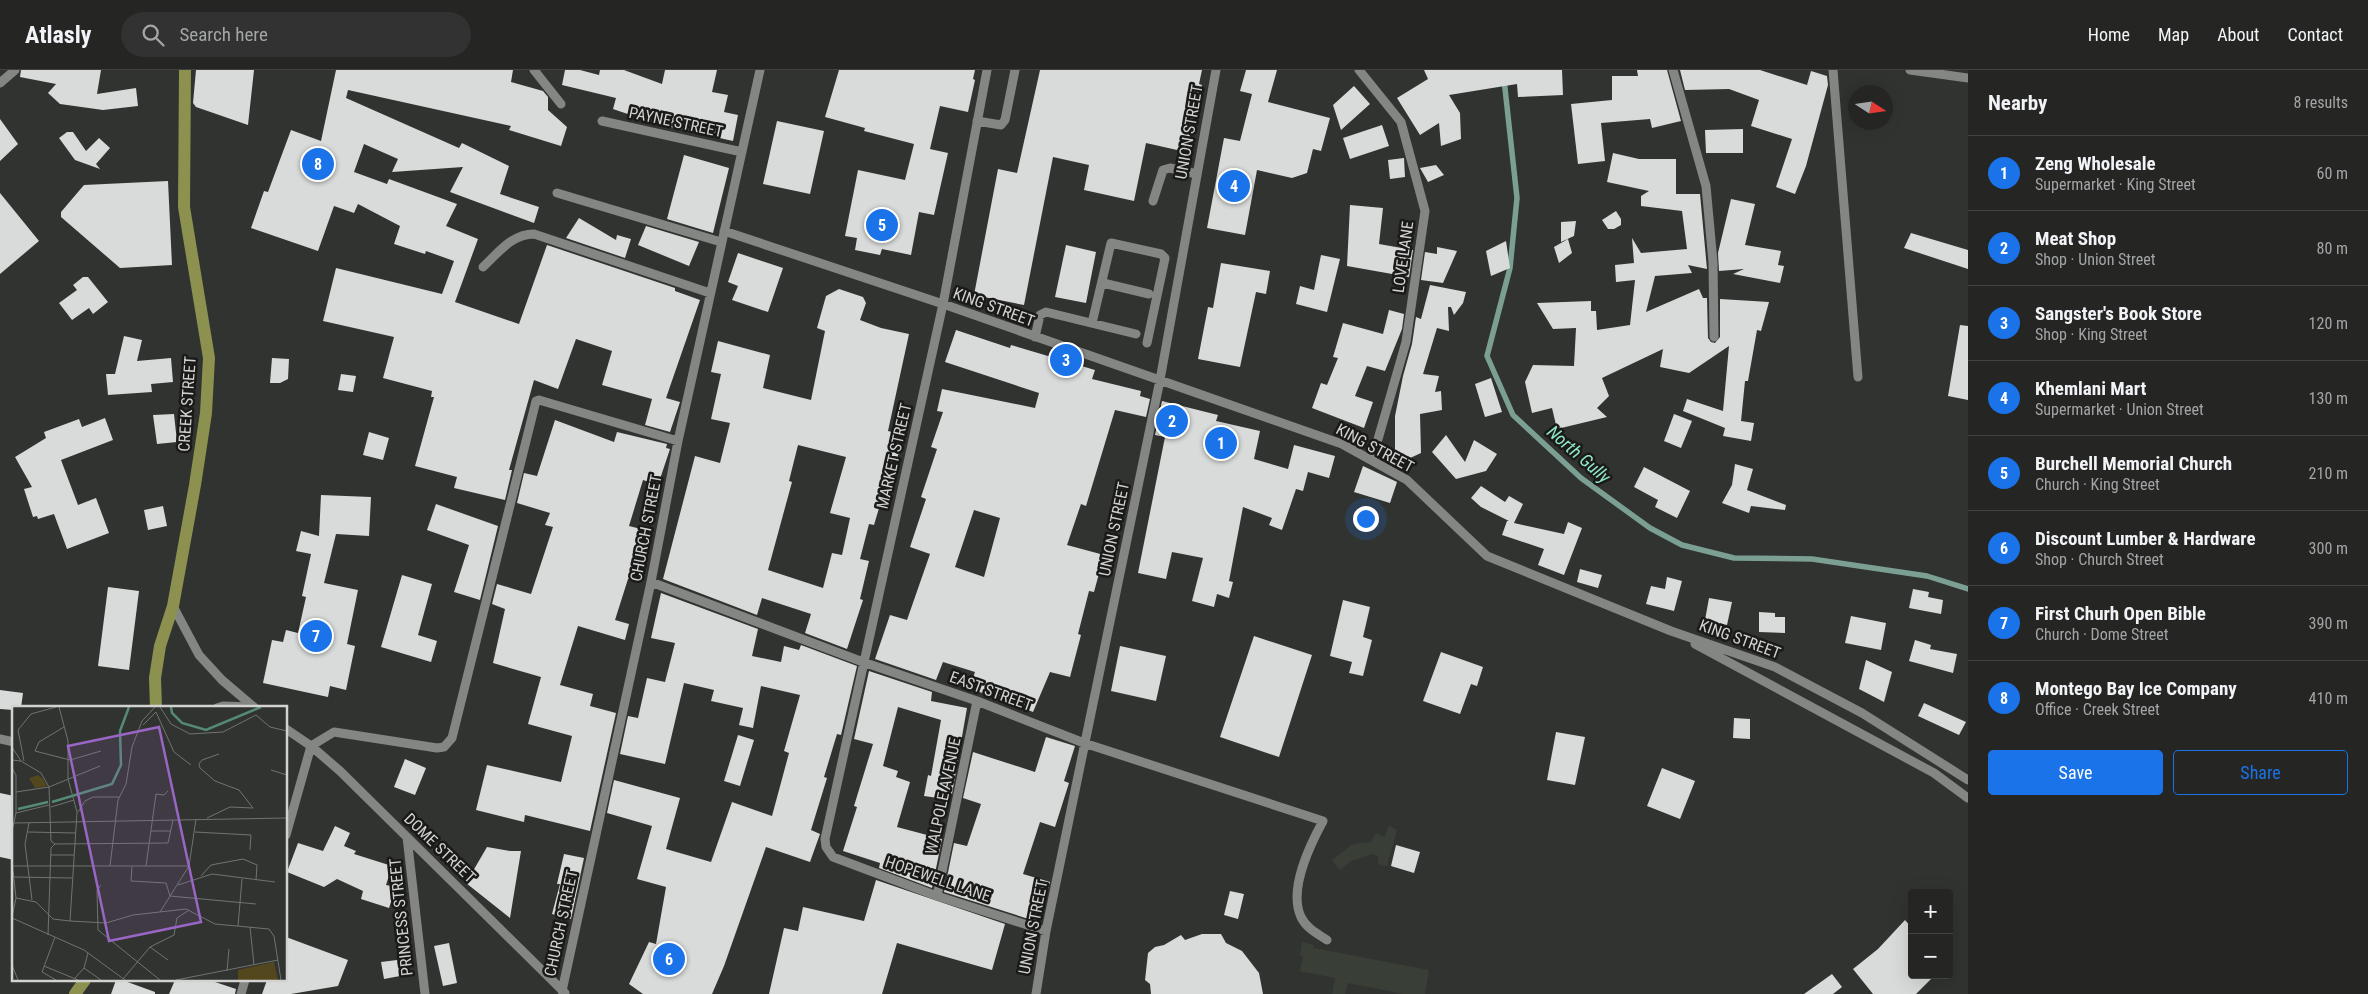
<!DOCTYPE html>
<html lang="en">
<head>
<meta charset="utf-8">
<style>
	:root { --surface:#252624; --page:#313231; --text:#f1f3f6; --muted:#a3a5a6; --line:#424341; --accent:#1a73e8 }
	body { margin:0; font-family:"Roboto Condensed",sans-serif; background:var(--page); color:var(--text) }
	.controls { position:absolute; right:15px; bottom:15px; display:grid; overflow:hidden; border-radius:5px; box-shadow:0 5px 20px #0002 }
	.controls button { width:45px; height:45px; display:grid; place-items:center; padding:0; border:0; border-bottom:1px solid var(--line); background:var(--surface); color:var(--text); font:25px sans-serif }
	.compass { position:absolute; left:1848px; top:15px; width:45px; height:45px; border-radius:50%; background:var(--surface); box-shadow:0 5px 20px #0002; rotate:102deg }
	.you { position:absolute; left:1365px; top:448px; width:18px; height:18px; margin:-12px; border:4px solid #fff; border-radius:50%; background:#1a73e8; box-shadow:0 0 0 8px #1a73e833 }
	.badge { display:grid; place-items:center; width:32px; height:32px; border-radius:50%; background:var(--accent); color:#fff; font-size:16px; font-weight:700 }
	.pin { position:absolute; translate:-50% -50%; border:2px solid #fff; box-shadow:0 1px 5px #0006 }
	.list { margin:0; padding:0; list-style:none }
	h2 { display:flex; justify-content:space-between; align-items:center; height:65px; margin:0; padding:0 20px; font-size:21px }
	h2 small { font-size:16px; font-weight:400; color:var(--muted) }
	.list li { display:grid; grid-template-columns:32px 1fr auto; gap:15px; align-items:center; box-sizing:border-box; height:75px; padding:0 20px; border-top:1px solid var(--line) }
	.list b { display:block; font-size:19px; white-space:nowrap }
	.list p { margin:0; font-size:16px; white-space:nowrap; color:var(--muted) }
	.list em { font-size:16px; font-style:normal; color:var(--muted) }
	.actions { display:flex; gap:10px; padding:15px 20px }
	.actions a { flex:1; padding:11px 0; border:1px solid var(--accent); border-radius:5px; text-align:center; font-size:18px; color:var(--accent) }
	.actions .main { background:var(--accent); color:#fff }
	.icon { flex:none; width:28px; height:28px; fill:none; stroke:currentColor; stroke-width:2; stroke-linecap:round; stroke-linejoin:round }
	.map { position:relative; flex:none; width:1968px; height:924px; overflow:hidden }
	header { display:flex; align-items:center; gap:30px; box-sizing:border-box; height:70px; padding:0 25px; background:var(--surface); border-bottom:1px solid var(--line) }
	header strong { font-size:24px }
	nav { display:flex; gap:28px; margin-inline-start:auto; font-size:18px }
	.search { width:350px; height:45px; background:var(--page); display:flex; align-items:center; gap:12px; box-sizing:border-box; padding:0 18px; border-radius:28px; color:var(--muted); font-size:19px }
	main { display:flex }
	aside { flex:1; background:var(--surface) }
	.map>svg:first-child { display:block }
	.built { fill:#393e36 }
	.lines { fill:none; stroke-linecap:round; stroke-linejoin:round }
	.stream { stroke:#7ba093; stroke-width:5.5 }
	.building { fill:#d8dbd9; fill-rule:evenodd }
	.minor { stroke:#848683; stroke-width:9 }
	.major { stroke:#8c914f; stroke-width:12 }
	.labels { text-anchor:middle; dominant-baseline:central; stroke-width:5; stroke-linejoin:round; paint-order:stroke }
	.street-label { font-size:16px; fill:#d2d2d1; stroke:#1a1a19 }
	.water-label { font-size:18px; font-style:italic; fill:#90e6c9; stroke:#1a1a19 }
	.inset-river { fill:none; stroke:#568a78; stroke-width:2.5 }
	.inset-road { fill:none; stroke:#717370; stroke-width:1 }
	.view { fill:#9966c5; fill-opacity:0.15; stroke:#9966c5; stroke-width:2.5 }
	.inset-edge { fill:none; stroke:#d2d2d1; stroke-width:2.5 }
</style>
</head>
<body>
<header>
<strong>Atlasly</strong>
<div class="search"><svg class="icon" aria-label="search" viewBox="0 0 24 24"><circle cx="10" cy="10" r="6"/><path d="M15 15l6 6"/></svg>Search here</div>
<nav><a>Home</a><a>Map</a><a>About</a><a>Contact</a></nav>
</header>
<main>
<div class="map">
<svg width="1968" height="924" viewBox="0 0 1968 924">
	<rect width="100%" height="100%" fill="#313330"/>
	<!-- built -->
	<path class="built" d="M1389 756 1397 760 1387 796 1378 794V786L1373 784 1351 791 1340 800 1332 790 1353 774 1371 772 1376 763 1384 767Z
		M1302 872 1314 875V878L1429 900 1425 924H1404L1348 913 1345 924H1332L1335 908 1300 901 1303 886 1300 885Z"/>
	<g class="lines">
		<!-- stream -->
		<path class="stream" d="M1503 0 1517 128 1510 198 1487 286 1513 345 1581 408 1650 458 1682 475 1734 488 1812 489 1927 506 1968 519"/>
	</g>
	<!-- building -->
	<path class="building" d="M21 0H101L97 24 136 18 138 36 103 40 60 34 48 23 56 14 20 7Z
		M196 0H254L248 55 196 37 193 33Z
		M336 0H513L511 12 543 21 548 27V40L567 57 561 76 509 60 511 56 348 20 346 28 459 78 462 73 509 96 500 124 539 137 534 153 450 122 463 97 392 102 398 89 364 74 354 102 387 114 389 109 457 134 446 156 478 169 455 232 519 254 547 175 675 218V221L700 230 666 328 680 332 670 362 645 355 652 329 602 315 612 281 576 269 558 319 534 310 509 400H512L505 430 454 418 457 407 415 396 434 327H431L432 321 383 308 394 267 323 251 336 198 442 224 454 191 426 181 425 184 394 174 400 156 358 134 354 143 334 136 318 181 251 158 264 121 268 122 291 60 321 71Z
		M565 0H580L599 5 600 0H624L662 14 665 0H717L712 22 728 25 724 42 738 45 733 71 657 54 613 39 616 28 562 15Z
		M839 0H975L973 9 975 10 968 42 940 36 930 79 948 83 934 145 919 142 911 185 882 179 880 185 855 180 857 168 845 166 858 100 905 110 914 74 864 61 865 58 825 47Z
		M1040 0H1202L1199 14 1202 15 1186 82 1146 73 1134 131 1084 120 1089 95 1053 87 1024 235 974 225 998 99 1017 103Z
		M1246 0H1277L1268 32 1330 48 1321 81 1313 79 1307 103 1292 108 1257 100 1245 165 1207 158 1224 68 1240 71 1252 24 1240 21Z
		M1424 0H1562L1563 25 1518 27 1517 14 1449 25 1460 43 1461 69 1441 76 1439 53 1420 65 1397 28 1428 9Z
		M1637 0H1667L1681 51 1652 58 1650 49 1601 53 1605 91 1578 94 1571 34 1612 30V6H1638Z
		M1680 0H1760L1807 15 1811 1 1827 6 1828 15 1806 96 1795 124 1776 117 1792 69 1751 56 1759 30 1729 19 1685 20Z
		M1354 16 1370 34 1341 60 1333 35Z
		M0 49 18 74 0 91Z
		M777 51 824 61 810 124 763 114Z
		M1382 55 1389 76 1350 89 1343 68Z
		M1743 59V83H1706L1705 60Z
		M67 62H73L86 81 99 68 110 78 96 94 100 99 75 90 59 68Z
		M1613 83 1639 89H1676V124H1700L1707 199 1688 195 1692 203 1655 206 1646 242 1699 219 1703 228H1707L1708 268 1711 272 1715 273 1720 267V229L1769 232 1761 261 1757 260 1748 311H1745L1741 351 1754 353 1751 371 1723 366 1725 358 1683 341 1687 329 1723 341 1729 276 1689 303 1660 297 1663 279 1602 308 1609 326 1597 338 1607 347 1557 359 1552 338 1532 343 1525 312 1533 295 1574 296 1576 258 1553 259 1537 233 1591 231V241H1596L1597 260 1630 255 1635 210 1616 212 1615 195 1634 193 1632 168 1641 183 1687 179 1682 141 1641 136V126L1649 121 1607 112Z
		M684 85 729 98 713 163 667 149Z
		M1404 88 1405 107 1390 109 1388 90Z
		M1436 95 1444 105 1428 112 1420 98Z
		M168 111 172 195 120 198 61 147V142L84 115Z
		M0 123 39 171 0 204Z
		M1731 129 1755 134 1745 175 1781 181 1778 195 1784 196 1780 213 1733 204 1744 199 1719 201 1718 183Z
		M1350 135 1383 138 1379 174 1413 180 1409 207 1347 196Z
		M1616 141 1621 149V155L1614 159H1608L1602 150Z
		M579 148 616 170 617 165 631 169 625 188 566 168Z
		M1576 151 1574 166 1561 172V152Z
		M646 156 699 172 689 196 638 175Z
		M1911 163 1968 180V199L1904 178Z
		M1568 169 1572 183 1559 193 1554 177Z
		M1506 171 1510 198 1491 206 1486 181Z
		M1066 175 1096 182 1086 233 1055 227Z
		M1437 177 1457 181 1443 213 1421 210 1425 182 1437 184Z
		M738 183 783 198 768 242 732 230 738 216 728 212Z
		M1321 185 1340 189 1327 242 1296 234 1300 216 1314 220Z
		M1221 193 1270 201 1266 224 1256 222 1240 297 1198 289 1208 237 1213 238Z
		M83 207H88L108 232 93 244 89 238 72 250 59 233 77 220 73 215Z
		M1430 215 1466 222 1463 233 1454 245 1451 237H1448L1449 261 1437 258 1423 304 1439 306 1435 322 1441 321 1442 340 1420 344 1421 383 1395 395V346L1403 306 1412 274 1416 247 1421 249Z
		M839 219 863 227 866 233 860 250 881 258 909 264 888 361 904 365 896 392 893 391 874 455 869 454 860 489 869 491 860 529 863 530 847 579 805 563 811 544 762 528 757 545 663 509 695 386 720 393 730 353 711 349 721 304 711 302 718 271 770 285 763 318 811 330 825 261 817 258 826 226ZM798 375 846 387 830 443 850 448 842 485 832 483 823 518 768 500 792 412 789 411Z
		M1389 240 1404 244 1402 259 1385 301 1367 296 1355 326 1373 332 1364 358 1312 338 1321 313 1327 315 1338 288 1333 287 1343 253 1383 264Z
		M1960 255 1968 256V330L1948 326Z
		M956 260 1010 278 1011 275 1095 300 1092 309 1141 321 1140 326 1150 329 1146 347 1115 340 1086 436 1081 434 1067 475 1104 485 1094 522 1089 521 1078 564 1081 565 1070 607 1050 602 1033 642 1000 628 969 619 975 602 943 592 936 610 875 589 890 545 907 550 930 484 910 477 926 429 921 427 937 379 931 377 943 342 937 341 942 319 1035 338 1039 323 945 292ZM974 440 1000 448 984 507 955 497Z
		M124 266 142 270 137 291 171 288 173 312 151 314 152 322 108 325 106 304H115Z
		M272 288 289 289 288 309 280 313H270Z
		M341 304 356 306 353 322 338 320Z
		M1491 308 1502 342 1485 347 1475 314Z
		M1162 331 1218 345 1216 351 1260 361 1254 389 1288 399 1294 375 1335 386 1329 408 1308 402 1303 421 1296 419 1282 460 1269 455 1272 448 1243 437 1229 511 1233 512 1229 528 1217 524 1214 537 1192 531 1203 488 1172 482 1166 509 1138 503 1165 367 1155 365Z
		M174 344 177 372 157 374 153 345Z
		M1674 344 1692 351 1681 378 1664 371Z
		M105 348 113 370 61 390 78 435 96 428 109 463 67 479 54 444 38 449 37 446 33 447 24 419 32 417 15 387 46 368 44 362 79 349 82 357Z
		M555 350 614 372 617 362 667 374 666 378 670 379 658 415 643 410 629 456 645 460 630 509H628L615 550 629 554 625 570 578 556 560 615 593 624 590 636 616 643 590 761 525 745 524 752 476 740 487 695 561 712 572 666 528 654 541 607 493 593 505 539 492 534 497 514 531 524 553 457 545 455 550 443 517 433 524 403 537 406Z
		M369 362 389 368 383 390 363 385Z
		M1446 365 1465 392 1474 370 1497 384 1486 401 1456 409 1432 382Z
		M1735 394 1753 399 1747 420 1786 435 1785 440 1751 436 1749 443 1722 433 1732 415Z
		M1363 396 1397 412 1390 433 1354 422Z
		M1644 397 1690 421 1677 448 1655 437 1658 430 1634 417Z
		M1481 416 1505 432 1509 426 1523 434 1514 453 1564 464 1568 452 1582 458 1564 505 1538 495 1544 479 1502 465 1507 451H1509L1481 437 1471 428Z
		M321 425 371 427 369 466 336 464 324 513 358 520 347 574 355 576 346 620 330 616 328 627 263 613 272 570 283 572 286 560 298 563 306 527 302 526 311 484 296 481 301 461 319 466Z
		M436 434 498 456 480 530 454 522 469 475 427 460Z
		M163 436 167 456 148 460 144 440Z
		M1580 499 1602 505 1598 518 1577 512Z
		M402 505 432 514 418 565 437 571 431 592 381 577Z
		M1667 507 1682 511 1674 541 1646 534 1651 516 1665 519Z
		M108 517 139 521 129 600 98 596Z
		M1913 519 1929 522 1928 527 1943 530 1941 544 1909 538Z
		M661 523 758 559 752 586 781 592 784 576 799 580 801 575 857 596 841 665 837 664 824 707 827 708 811 760 820 764 810 792 766 777 724 896 712 924H643L629 914 649 872 656 874 666 817 637 809 652 756 607 743 614 710 680 728 666 779 711 792 732 732 772 746 789 683 784 681 800 625 761 616 753 658 739 655 743 638 711 631 714 620 684 613 665 694 620 684 628 646 638 648 647 608 665 612 675 573 651 568Z
		M1709 528 1732 532 1727 555 1705 550Z
		M1343 530 1370 537 1363 567 1372 570 1363 606 1349 603 1352 592 1330 586Z
		M1759 542 1775 543V547H1785V563L1759 562Z
		M1851 546 1886 553 1881 580 1845 573Z
		M1254 566 1312 585 1279 687 1220 667Z
		M1915 570 1931 575 1930 579 1957 584 1953 603 1909 591Z
		M1120 576 1166 586 1156 631 1111 621Z
		M1441 582 1483 597 1477 616 1471 614 1460 644 1423 631Z
		M1866 590 1892 602 1884 632 1859 619Z
		M869 601 932 622 931 631 967 638 952 724 946 722 945 729 924 726 928 705 931 706 941 650 898 637 883 696 898 701 896 707 910 712 897 757 942 769 932 818 879 798 880 793 843 781 857 737 854 736 873 674 854 669Z
		M0 620 23 623 21 638H14V640L0 639Z
		M1924 633 1966 652 1959 665 1918 646Z
		M1734 648 1750 649V669L1733 668Z
		M1556 662 1585 667 1575 715 1547 710Z
		M738 665 754 670 740 716 724 711Z
		M1046 667 1075 676 1064 711 1069 713 1055 757 1040 752 1023 804 1050 812 1038 852 944 822 954 773 967 776 981 734 963 728 973 682 1035 702Z
		M405 689 426 698 415 725 394 717Z
		M1662 698 1695 711 1680 749 1647 736Z
		M0 723 14 726V790L0 787Z
		M335 756 350 763 344 776 356 781 354 784 392 796 386 815 396 817 389 838 361 829 363 821 337 809 324 817 287 802 298 773 323 781Z
		M1396 775 1420 782 1414 803 1391 796Z
		M487 777 510 781H521L510 848 466 813Z
		M564 784 584 788 571 849 552 844 560 814H557Z
		M876 810 1005 854 992 900 897 873 882 924H769L784 858 798 861 803 837 864 851Z
		M1230 821 1244 824 1238 849 1224 845Z
		M1905 850 1912 858V905H1935L1916 924H1873L1853 899 1878 879Z
		M1202 864H1221L1226 873 1242 881 1259 903 1263 924H1151L1150 914 1145 910 1148 883 1155 877 1164 875 1181 865 1185 870Z
		M286 867 348 890 338 916 291 924H262L267 910H286Z
		M449 873 457 913 443 916 434 876Z
		M397 890 400 906 384 909 381 892Z
		M1832 904 1842 917 1833 924H1804Z
		M116 910H122L155 922V924H111Z
		M175 910H209L236 919 235 924H169Z"/>
	<g class="lines">
		<!-- minor -->
		<path class="minor" d="M534 0 561 34
			M987 0 943 234 825 769 826 777 833 787 937 826 1046 861
			M1359 0 1401 52 1425 141 1406 272 1372 390
			M1673 0 1706 116 1713 192 1714 267
			M1833 0 1858 307
			M1910 0 1968 8
			M0 13 15 0
			M602 51 742 82
			M977 51 1001 55 1005 50 1015 0
			M557 123 721 172
			M1153 131 1163 100 1170 98 1197 104
			M724 161 943 234 1342 374 1407 410 1487 486 1671 561 1775 597 1862 643 1968 710
			M483 197C499 182 512 164 534 164L710 223
			M1103 213 1149 224
			M1092 253 1111 173 1161 184 1165 188 1147 273
			M1035 267 1040 245 1046 242 1136 264
			M651 512 863 592 977 631 1084 673 1323 751C1310 775 1288 819 1301 847 1306 858 1318 864 1327 870
			M173 536 199 585 222 610 255 638
			M1695 574 1934 703 1968 728
			M217 638 223 636 253 637
			M286 659 311 676 340 701 565 923
			M0 669 14 672
			M286 765 311 676 334 662 437 678 444 677 452 668 536 331 539 330 678 371
			M407 767 425 924
			M937 826 977 631
			M562 921 651 512 678 371 760 0
			M241 924 245 910
			M1036 924 1046 861 1160 310 1216 0"/>
		<!-- major -->
		<path class="major" d="M156 638 155 608 160 576 173 536 195 415 206 343 209 288 184 137 185 0
			M75 924 85 910"/>
	</g>
	<g class="labels">
		<!-- street labels -->
		<g class="street-label">
			<text transform="translate(676 52) rotate(12)">PAYNE STREET</text>
			<text transform="translate(1189 62) rotate(-80)">UNION STREET</text>
			<text transform="translate(1403 187) rotate(-82)">LOVE LANE</text>
			<text transform="translate(994 237) rotate(20)">KING STREET</text>
			<text transform="translate(187 334) rotate(-86)">CREEK STREET</text>
			<text transform="translate(1375 378) rotate(28)">KING STREET</text>
			<text transform="translate(894 386) rotate(-77)">MARKET STREET</text>
			<text transform="translate(646 458) rotate(-79)">CHURCH STREET</text>
			<text transform="translate(1114 459) rotate(-78)">UNION STREET</text>
			<text transform="translate(1740 569) rotate(20)">KING STREET</text>
			<text transform="translate(991 621) rotate(20)">EAST STREET</text>
			<text transform="translate(943 726) rotate(-78)">WALPOLE AVENUE</text>
			<text transform="translate(440 778) rotate(44)">DOME STREET</text>
			<text transform="translate(938 809) rotate(19)">HOPEWELL LANE</text>
			<text transform="translate(401 847) rotate(-96)">PRINCESS STREET</text>
			<text transform="translate(561 853) rotate(-78)">CHURCH STREET</text>
			<text transform="translate(1033 857) rotate(-79)">UNION STREET</text>
		</g>
		<!-- water labels -->
		<g class="water-label">
			<text transform="translate(1579 384) rotate(41)">North Gully</text>
		</g>
	</g>
	<!-- overview -->
	<g transform="translate(12 636)">
		<rect width="275" height="275" fill="#313330"/>
		<path d="M26 69 31 73 35 80 23 82 17 72ZM262 256 266 274H226V264Z" fill="#53471d"/>
		<path class="inset-river" d="M159 1 160 7 170 17 194 24 249 1M40 96 100 78 109 59 108 25 117 1M6 103 36 96"/>
		<path class="inset-road" d="M47 1 56 35V73L65 106 58 215M148 1 159 18 178 28 211 26 244 9 258 21 275 25M131 19 144 6 162 46 179 59M52 21 27 36 23 45 58 54 89 45M0 41 9 55M0 54 9 55 29 67 37 81 39 135 43 138 39 142 36 229M12 55 6 24 19 8 44 1M0 62 4 69V107L0 125M259 64 275 69M4 86 37 81 88 60M39 101 62 94M66 106 73 95 81 91H107M4 107 37 99M195 112 218 101 241 102 227 84 203 75 188 62 187 58 190 54 207 48M2 117 275 112M17 117 13 138 20 194M139 125H159M16 126 64 127M183 126 239 129 238 144M43 138 156 137 161 114M39 149H62M0 156 4 192 0 211M0 160H177M98 160 106 94 114 78 120 41 130 15 143 1M134 160 144 88 152 89 156 85M120 161 119 175 154 177 158 190 244 198M189 170 199 159 231 153 245 159 244 174M2 171 60 172M89 179 85 184 86 224 148 274M166 179 200 168 263 176M4 192 24 196 41 213 58 215 94 217 121 209 174 203 203 218 257 223 262 230 269 274M148 206 177 160 184 113M0 212 72 244 113 274M226 220 230 173M238 221 242 259M43 231 30 266 44 274M138 241 156 254M0 259 6 274M32 260 66 274M72 262 89 274M215 265 217 243M63 272 72 262 76 247M111 273 138 241 162 229 165 212 177 204M164 274 266 254"/>
		<path class="view" d="M147 21 189 216 97 235 56 40Z"/>
		<rect width="275" height="275" class="inset-edge"/>
	</g>
</svg>
<div class="controls">
<button>+</button>
<button>−</button>
</div>
<svg class="compass" viewBox="-18 -18 36 36"><path d="M0-13l5 13h-10z" fill="#e53935"/><path d="M0 13l5-13h-10z" fill="#a3a5a6"/></svg>
<div class="you"></div>
<div class="pin badge" style="left:1221px;top:373px">1</div>
<div class="pin badge" style="left:1172px;top:351px">2</div>
<div class="pin badge" style="left:1066px;top:290px">3</div>
<div class="pin badge" style="left:1234px;top:116px">4</div>
<div class="pin badge" style="left:882px;top:155px">5</div>
<div class="pin badge" style="left:669px;top:889px">6</div>
<div class="pin badge" style="left:316px;top:566px">7</div>
<div class="pin badge" style="left:318px;top:94px">8</div>
</div>
<aside>
<h2>Nearby<small>8 results</small></h2>
<ul class="list">
<li><span class="badge">1</span><div><b>Zeng Wholesale</b><p>Supermarket · King Street</p></div><em>60 m</em></li>
<li><span class="badge">2</span><div><b>Meat Shop</b><p>Shop · Union Street</p></div><em>80 m</em></li>
<li><span class="badge">3</span><div><b>Sangster's Book Store</b><p>Shop · King Street</p></div><em>120 m</em></li>
<li><span class="badge">4</span><div><b>Khemlani Mart</b><p>Supermarket · Union Street</p></div><em>130 m</em></li>
<li><span class="badge">5</span><div><b>Burchell Memorial Church</b><p>Church · King Street</p></div><em>210 m</em></li>
<li><span class="badge">6</span><div><b>Discount Lumber &amp; Hardware</b><p>Shop · Church Street</p></div><em>300 m</em></li>
<li><span class="badge">7</span><div><b>First Churh Open Bible</b><p>Church · Dome Street</p></div><em>390 m</em></li>
<li><span class="badge">8</span><div><b>Montego Bay Ice Company</b><p>Office · Creek Street</p></div><em>410 m</em></li>
</ul>
<div class="actions"><a class="main">Save</a><a>Share</a></div>
</aside>
</main>
</body>
</html>
